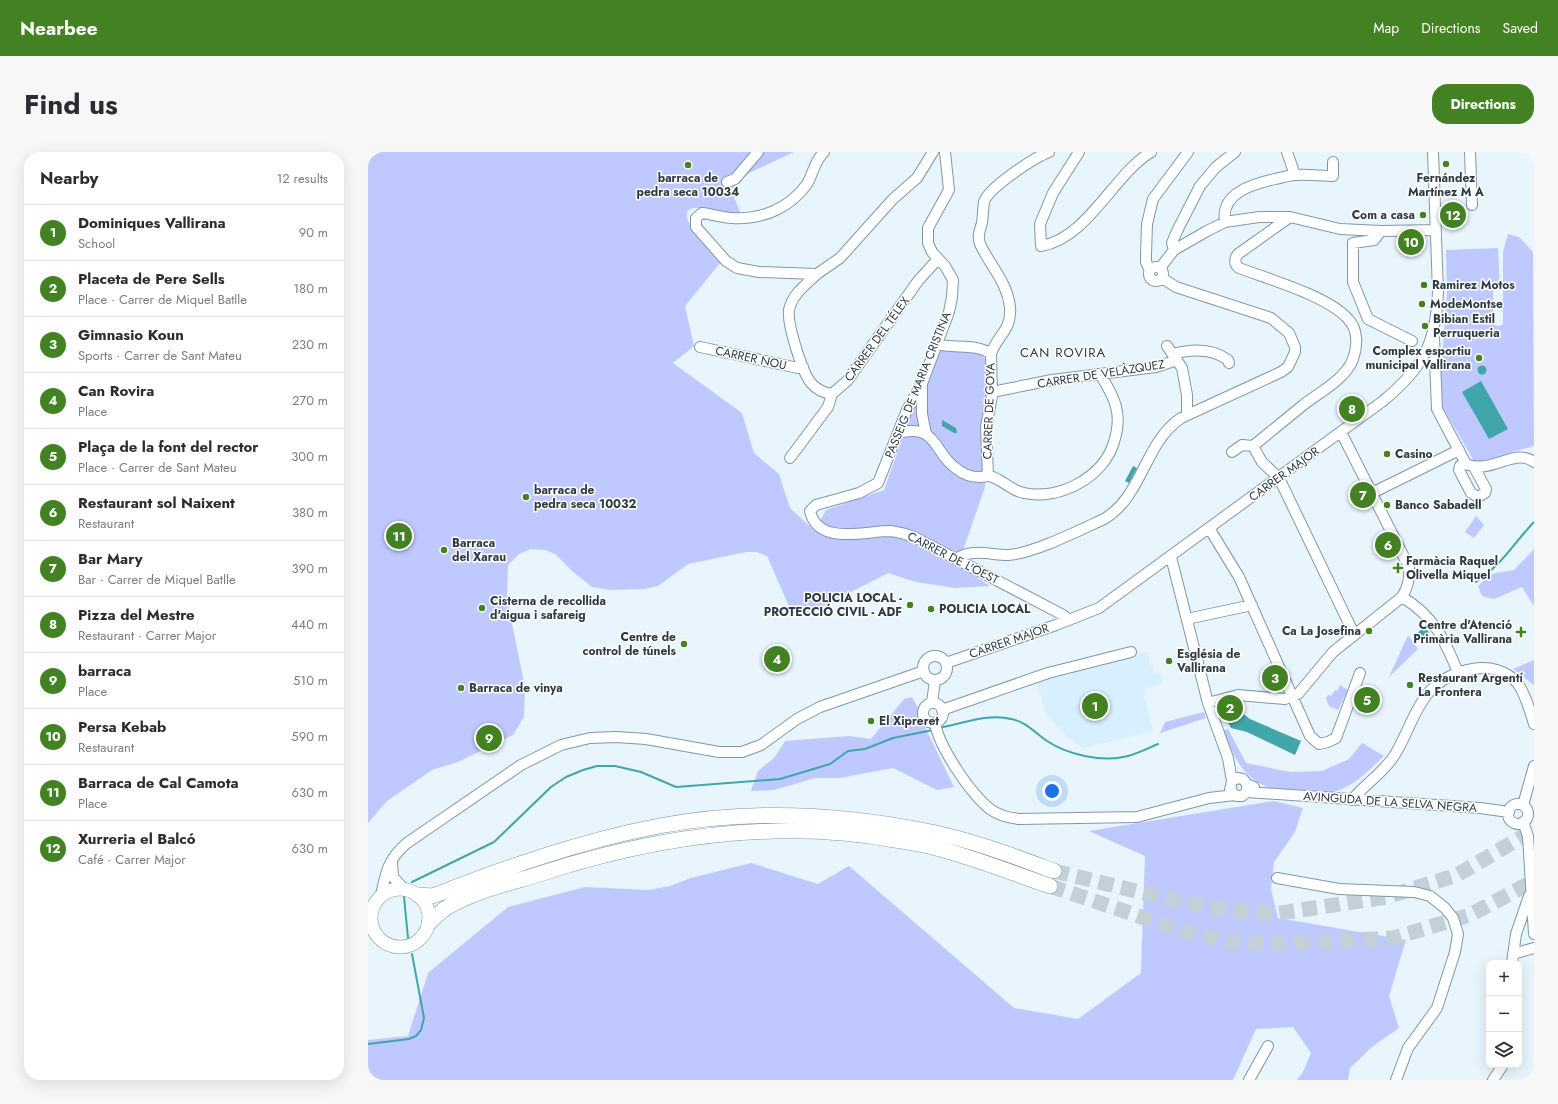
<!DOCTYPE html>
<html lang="en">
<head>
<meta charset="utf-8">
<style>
	:root { --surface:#fff; --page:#f7f7f7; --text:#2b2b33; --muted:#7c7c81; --line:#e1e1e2; --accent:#438222 }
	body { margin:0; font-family:Jost,sans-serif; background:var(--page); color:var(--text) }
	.controls { position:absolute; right:12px; bottom:12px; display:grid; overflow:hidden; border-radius:8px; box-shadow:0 4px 16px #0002 }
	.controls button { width:36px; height:36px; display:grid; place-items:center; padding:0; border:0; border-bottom:1px solid var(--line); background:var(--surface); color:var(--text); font:20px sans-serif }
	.you { position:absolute; left:684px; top:639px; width:14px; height:14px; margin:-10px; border:3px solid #fff; border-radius:50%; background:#1a73e8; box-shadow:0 0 0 6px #1a73e833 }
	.badge { display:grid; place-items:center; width:26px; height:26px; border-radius:50%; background:var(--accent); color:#fff; font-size:13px; font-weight:700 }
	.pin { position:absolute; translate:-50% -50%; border:2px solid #fff; box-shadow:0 1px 4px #0006 }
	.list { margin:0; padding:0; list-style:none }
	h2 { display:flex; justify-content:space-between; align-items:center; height:52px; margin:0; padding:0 16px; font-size:17px }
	h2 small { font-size:13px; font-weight:400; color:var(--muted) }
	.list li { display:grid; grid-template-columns:26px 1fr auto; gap:12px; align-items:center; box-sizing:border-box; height:56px; padding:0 16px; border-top:1px solid var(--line) }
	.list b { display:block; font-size:15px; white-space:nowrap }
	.list p { margin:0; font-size:13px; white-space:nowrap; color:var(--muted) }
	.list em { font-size:13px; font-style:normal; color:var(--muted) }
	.icon { flex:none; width:22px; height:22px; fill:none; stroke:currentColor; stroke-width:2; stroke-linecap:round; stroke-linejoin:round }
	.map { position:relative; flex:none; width:1166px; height:928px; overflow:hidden; border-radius:16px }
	header { display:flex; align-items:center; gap:24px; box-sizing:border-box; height:56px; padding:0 20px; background:var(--accent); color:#fff }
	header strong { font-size:19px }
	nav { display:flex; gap:22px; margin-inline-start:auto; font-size:14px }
	.intro { display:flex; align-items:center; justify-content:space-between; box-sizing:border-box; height:96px; padding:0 24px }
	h1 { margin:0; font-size:28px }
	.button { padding:10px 18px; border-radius:16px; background:var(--accent); color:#fff; font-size:14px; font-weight:700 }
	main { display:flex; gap:24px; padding:0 24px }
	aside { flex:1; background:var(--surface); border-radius:16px; box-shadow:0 4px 16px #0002 }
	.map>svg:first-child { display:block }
	.built { fill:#d8efff }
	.green { fill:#bfc8ff }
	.water { fill:#41a6a9 }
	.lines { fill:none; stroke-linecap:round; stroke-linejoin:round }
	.stream { stroke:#41a6a9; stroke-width:2 }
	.highway-tunnel { stroke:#c3d0d8; stroke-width:15; stroke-dasharray:15 8; stroke-linecap:butt }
	.minor-casing { stroke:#7b99ad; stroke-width:12 }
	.major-casing { stroke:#7b99ad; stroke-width:14 }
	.highway-casing { stroke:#7b99ad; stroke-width:16 }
	.minor { stroke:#fff; stroke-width:10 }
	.major { stroke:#fff; stroke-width:13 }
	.highway { stroke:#fff; stroke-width:15 }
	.poi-dot { fill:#438222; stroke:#fff; stroke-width:1.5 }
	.labels { text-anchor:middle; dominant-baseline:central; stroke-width:3; stroke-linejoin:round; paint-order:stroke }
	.poi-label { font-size:12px; font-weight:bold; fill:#2e3b43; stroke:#fff; text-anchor:start }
	.street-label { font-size:12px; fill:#2e3b43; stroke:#fff }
	.neighbourhood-label { font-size:13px; letter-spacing:1px; fill:#2e3b43; stroke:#fff }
</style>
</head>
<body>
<header>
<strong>Nearbee</strong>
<nav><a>Map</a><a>Directions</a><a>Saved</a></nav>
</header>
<div class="intro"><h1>Find us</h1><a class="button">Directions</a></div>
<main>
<aside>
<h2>Nearby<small>12 results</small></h2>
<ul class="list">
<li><span class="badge">1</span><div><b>Dominiques Vallirana</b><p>School</p></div><em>90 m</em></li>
<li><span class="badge">2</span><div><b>Placeta de Pere Sells</b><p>Place · Carrer de Miquel Batlle</p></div><em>180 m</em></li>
<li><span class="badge">3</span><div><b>Gimnasio Koun</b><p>Sports · Carrer de Sant Mateu</p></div><em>230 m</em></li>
<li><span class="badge">4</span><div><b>Can Rovira</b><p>Place</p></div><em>270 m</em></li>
<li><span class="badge">5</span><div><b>Plaça de la font del rector</b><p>Place · Carrer de Sant Mateu</p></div><em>300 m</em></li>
<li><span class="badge">6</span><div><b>Restaurant sol Naixent</b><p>Restaurant</p></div><em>380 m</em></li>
<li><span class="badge">7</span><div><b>Bar Mary</b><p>Bar · Carrer de Miquel Batlle</p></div><em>390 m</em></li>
<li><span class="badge">8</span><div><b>Pizza del Mestre</b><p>Restaurant · Carrer Major</p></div><em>440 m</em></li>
<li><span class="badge">9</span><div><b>barraca</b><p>Place</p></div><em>510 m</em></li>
<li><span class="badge">10</span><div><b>Persa Kebab</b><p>Restaurant</p></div><em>590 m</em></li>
<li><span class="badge">11</span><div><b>Barraca de Cal Camota</b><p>Place</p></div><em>630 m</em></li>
<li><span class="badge">12</span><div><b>Xurreria el Balcó</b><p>Café · Carrer Major</p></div><em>630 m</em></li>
</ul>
</aside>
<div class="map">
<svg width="1166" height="928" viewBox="0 0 1166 928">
	<rect width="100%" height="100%" fill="#e8f5fd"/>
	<!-- built -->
	<path class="built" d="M780 499 782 515H784L786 522 792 521 794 532 777 536 778 542 776 543 785 579 715 596 700 586 678 562 669 531 712 516Z"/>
	<!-- green -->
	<path class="green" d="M0 0H426L381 21 363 38 373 62 330 56C297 54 346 103 352 111L317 154 326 194 305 211 374 261 386 301 411 322 422 356 447 379 458 358 516 338 542 265 571 199H609L621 210 624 240 617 272V335L590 413 622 434 587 436 548 430 520 421 438 463 427 461 420 452 399 404 389 400H378L320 412 290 434 277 437 241 438 224 435 204 419 187 402 177 398 163 397 151 402 140 413 139 447 157 536 156 565 145 583 90 610 64 618 19 649 0 671Z
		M1140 82 1151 85 1165 100 1166 294 1110 310 1106 309 1074 254 1073 220 1079 142 1078 98 1130 96 1132 137 1125 138 1126 173 1131 174 1135 172V100Z
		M1108 364 1116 373 1106 386 1097 380Z
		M1166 397V454L1154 435 1126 447 1114 444 1110 434 1123 422 1146 418Z
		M1040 483 1050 497 1021 525Z
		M1166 508V533L1145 517Z
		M972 533 980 538 970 558 961 554 958 546 960 543 963 544 967 538 969 539Z
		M544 545 550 556V566L557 575 586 635 569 638 525 616 472 626H447L406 638 383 639 390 619 407 605 417 589 481 584 503 587 536 547Z
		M836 560 838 566 792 581 797 570Z
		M860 577 878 611 922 620 954 619 981 607 994 591 1016 604C1001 618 987 634 966 640 958 642 945 639 936 638 924 638 910 639 899 635 874 625 864 601 855 578Z
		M906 649 935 656 927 680 906 710 903 737 910 766 1038 788 1021 844 1031 876 1005 894 982 916 980 928H929L935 920 943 901 925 875 888 877 865 928H0V888L40 884 60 821 140 755 217 735 280 738 302 734 323 726 383 711 450 732 481 714 646 856 710 867 773 821 777 704 721 679Z"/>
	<!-- water -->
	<path class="water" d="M1109.5 218a4.5 4.5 0 1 1 9 0a4.5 4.5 0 1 1-9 0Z
		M1113 229 1140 277 1121 287 1094 240Z
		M574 268 588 276 589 281H586L574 274Z
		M765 314 769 316 761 331 757 329Z
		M1056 475 1061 480 1050 489 1047 483Z
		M858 559 873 560 882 567 933 589 927 603 879 580 863 576 855 561Z"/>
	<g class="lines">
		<!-- stream -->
		<path class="stream" d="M1108 430C1134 413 1145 392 1166 370
			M571 576C593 572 621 561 643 567 659 570 667 581 679 589 699 602 731 610 755 605 767 603 778 597 790 592
			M44 730 126 690 183 635 198 625 215 618 229 614H247L273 620 308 635 412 627 462 612 480 599 497 597 525 586 565 578
			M36 745 40 786
			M0 892 41 887 48 884 53 878 56 866 44 802"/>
		<!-- highway-tunnel -->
		<path class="highway-tunnel" d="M686 719 813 750 860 758 906 762 1019 745 1089 723 1166 678
			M682 734 815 779 858 789 905 792 1025 786 1102 763 1166 729"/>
		<!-- minor casing -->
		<g class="minor-casing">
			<path id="minor" d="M456 0C447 8 445 22 439 32 422 56 394 68 364 66 354 66 344 62 334 61L328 66V75L358 109 369 116 391 120 449 122 472 106 525 47 549 26 565 0
				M577 0 581 38 560 76V91L564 100 577 114 585 128 584 145 581 160 555 229 539 258 510 331 491 341 448 353 442 359C450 394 497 379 522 379 531 380 538 382 546 385L695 463 701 468
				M711 0 685 41 672 72 673 94C719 87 746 22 783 0
				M919 0 927 23
				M1102 0 1104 53
				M359 30 367 27 390 0
				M857 70C852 41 885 32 907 27 914 26 921 23 928 23 940 22 953 24 965 24V10
				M1013 79 1006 88 985 91V130L1000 167 1044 189
				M806 98 804 91 809 79 832 34 848 15 867 0
				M781 122a7 7 0 1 1 14 0a7 7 0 1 1-14 0Z
				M792 116 806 98 839 79 857 70 891 65H922L972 77 1013 79 1068 78
				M782 119 778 110V103L779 72 785 47 820 0
				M449 122C439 132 424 142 421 158 419 172 434 220 443 231 449 238 456 241 464 242L479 229 550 129 569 108
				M1066 185 1069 257 1098 312C1123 323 1147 295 1166 310
				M569 192C587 197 608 191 623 202
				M799 194 814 216 819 243V263
				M332 195 430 216 435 215
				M805 202C824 197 844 196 860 208L861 211
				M554 232V262L558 282
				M624 240 684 228 788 215 809 208
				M530 281C571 271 565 302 589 317 595 322 604 325 611 325 614 325 618 324 621 324 633 326 643 339 656 341 691 349 736 325 746 290 755 262 747 246 732 222
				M885 294C901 281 918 267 934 254 950 241 978 227 985 207 990 194 990 177 980 167 960 144 900 127 871 116 866 112 866 107 870 102L922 65
				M885 294 894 310 911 326 986 482
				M864 300 874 293 885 294
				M422 306 460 255 464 242
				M1098 312 1092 314 1091 318 1103 341 1110 345 1117 341 1118 337 1106 315
				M620 324 618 275 624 244 623 202C629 183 644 179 642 155 639 129 622 114 612 92 609 85 612 77 614 71 615 64 615 56 616 50 620 36 667 5 681 0
				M1004 341 1091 298
				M841 376 871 425 942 584 951 592 960 590 968 586 992 521
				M803 405 840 551 860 606 864 629 862 638 868 644H874L879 640V632
				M588 407C603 396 623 403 640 403 664 402 712 378 736 367 775 344 776 291 813 266L913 220 920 215 927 200V195L921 181 903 166 808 135 794 126
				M1034 445C1066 464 1076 487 1090 520
				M819 467 884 453
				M555 516a12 12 0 1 1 24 0a12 12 0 1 1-24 0Z
				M578 511 688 473 731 456 1015 249C1055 216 1068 192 1070 140L1065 0
				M564 551 567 528
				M840 551 870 543 917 547 930 542 965 500 1034 445C1040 435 1042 427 1041 415L973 280
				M555 561a10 10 0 1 1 20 0a10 10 0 1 1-20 0Z
				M574 558 680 521 763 500
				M567 571C571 595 602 641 622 657 630 663 641 666 651 667L769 665 841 646 867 643
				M864 629 869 626 875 627 879 632 886 635
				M879 640 1112 656 1141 660
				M984 648C997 632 1015 621 1026 604 1039 584 1045 559 1061 540 1081 517 1128 504 1150 532 1158 543 1162 559 1166 572
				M1140 662a10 10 0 1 1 20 0a10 10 0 1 1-20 0Z
				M1155 653 1166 614
				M1155 670 1160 684 1166 782
				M24 710 25 725 36 737
				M909 726 971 737 1046 740 1062 744 1077 756 1085 766 1090 782 1087 800 1069 856 1040 896 1028 928
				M13 743C18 720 20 707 39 691L153 613 193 593 222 586 248 585 278 587 351 600H374L393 593 429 567 452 555 556 519
				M1145 802 1166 796
				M1144 811 1148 782 1161 744
				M881 928 900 894
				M1125 928 1135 913"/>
		</g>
		<!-- major casing -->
		<g class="major-casing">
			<path id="major" d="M3 766a29 29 0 1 1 58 0a29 29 0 1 1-58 0Z"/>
		</g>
		<!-- highway casing -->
		<g class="highway-casing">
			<path id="highway" d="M50 743 64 744 73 741C141 714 218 688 291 674 382 657 478 662 568 681 609 690 648 705 686 719
				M61 771C66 766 72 760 78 756 107 738 144 731 175 721 289 684 409 667 527 688 541 691 555 692 568 696 607 706 644 721 682 734"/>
		</g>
		<!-- minor -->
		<use href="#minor" class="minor"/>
		<!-- major -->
		<use href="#major" class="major"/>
		<!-- highway -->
		<use href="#highway" class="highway"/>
	</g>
	<!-- markers -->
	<g class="poi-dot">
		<circle cx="1078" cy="12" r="4"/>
		<circle cx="320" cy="13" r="4"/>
		<circle cx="1055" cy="63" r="4"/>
		<circle cx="1056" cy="133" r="4"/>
		<circle cx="1054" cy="152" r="4"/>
		<circle cx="1057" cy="174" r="4"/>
		<circle cx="1111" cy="206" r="4"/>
		<circle cx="1019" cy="302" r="4"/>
		<circle cx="158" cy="345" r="4"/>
		<circle cx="1019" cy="353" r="4"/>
		<circle cx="76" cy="398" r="4"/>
		<path d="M1028 410h4v4h4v4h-4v4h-4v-4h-4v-4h4z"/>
		<circle cx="542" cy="453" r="4"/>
		<circle cx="114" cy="456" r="4"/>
		<circle cx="563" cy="457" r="4"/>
		<circle cx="1001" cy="479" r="4"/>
		<path d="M1151 474h4v4h4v4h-4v4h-4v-4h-4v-4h4z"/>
		<circle cx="316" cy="492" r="4"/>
		<circle cx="801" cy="509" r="4"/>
		<circle cx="1042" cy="533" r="4"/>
		<circle cx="93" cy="536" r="4"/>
		<circle cx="503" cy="569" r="4"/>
	</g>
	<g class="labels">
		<!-- poi labels -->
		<g class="poi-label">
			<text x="320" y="26" text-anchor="middle">barraca de<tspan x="320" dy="14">pedra seca 10034</tspan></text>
			<text x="1078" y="26" text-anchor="middle">Fernández<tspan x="1078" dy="14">Martínez M A</tspan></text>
			<text x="1047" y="63" text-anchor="end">Com a casa</text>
			<text x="1064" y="133">Ramirez Motos</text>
			<text x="1062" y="152">ModeMontse</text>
			<text x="1065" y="167">Bibian Estil<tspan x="1065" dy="14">Perruqueria</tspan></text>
			<text x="1103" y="199" text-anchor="end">Complex esportiu<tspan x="1103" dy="14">municipal Vallirana</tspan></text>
			<text x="1027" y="302">Casino</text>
			<text x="166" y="338">barraca de<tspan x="166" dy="14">pedra seca 10032</tspan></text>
			<text x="1027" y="353">Banco Sabadell</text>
			<text x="84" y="391">Barraca<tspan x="84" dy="14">del Xarau</tspan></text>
			<text x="1038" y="409">Farmàcia Raquel<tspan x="1038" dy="14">Olivella Miquel</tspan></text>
			<text x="534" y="446" text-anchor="end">POLICIA LOCAL -<tspan x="534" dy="14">PROTECCIÓ CIVIL - ADF</tspan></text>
			<text x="122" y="449">Cisterna de recollida<tspan x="122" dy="14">d'aigua i safareig</tspan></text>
			<text x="571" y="457">POLICIA LOCAL</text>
			<text x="1144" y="473" text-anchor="end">Centre d'Atenció<tspan x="1144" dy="14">Primària Vallirana</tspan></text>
			<text x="993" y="479" text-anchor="end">Ca La Josefina</text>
			<text x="308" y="485" text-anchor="end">Centre de<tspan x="308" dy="14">control de túnels</tspan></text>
			<text x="809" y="502">Església de<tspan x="809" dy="14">Vallirana</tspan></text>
			<text x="1050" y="526">Restaurant Argentí<tspan x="1050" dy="14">La Frontera</tspan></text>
			<text x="101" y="536">Barraca de vinya</text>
			<text x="511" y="569">El Xipreret</text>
		</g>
		<!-- street labels -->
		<g class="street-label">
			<text transform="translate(509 187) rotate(-54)">CARRER DEL TÉLEX</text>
			<text transform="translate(383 206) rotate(12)">CARRER NOU</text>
			<text transform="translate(733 222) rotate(-9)">CARRER DE VELÀZQUEZ</text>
			<text transform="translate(550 233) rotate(-68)">PASSEIG DE MARIA CRISTINA</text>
			<text transform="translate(621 259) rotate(-88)">CARRER DE GOYA</text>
			<text transform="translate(916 322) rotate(-36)">CARRER MAJOR</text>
			<text transform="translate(585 406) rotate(27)">CARRER DE L'OEST</text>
			<text transform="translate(641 489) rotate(-19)">CARRER MAJOR</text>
			<text transform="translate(1022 650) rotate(4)">AVINGUDA DE LA SELVA NEGRA</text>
		</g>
		<!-- neighbourhood labels -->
		<g class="neighbourhood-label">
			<text x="695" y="200">CAN ROVIRA</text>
		</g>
	</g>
</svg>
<div class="controls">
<button>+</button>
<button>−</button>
<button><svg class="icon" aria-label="layers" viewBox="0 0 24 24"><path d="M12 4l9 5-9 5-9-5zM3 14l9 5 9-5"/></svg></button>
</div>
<div class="you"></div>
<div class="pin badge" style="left:727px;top:554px">1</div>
<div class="pin badge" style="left:862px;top:556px">2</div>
<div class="pin badge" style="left:907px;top:526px">3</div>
<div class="pin badge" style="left:409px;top:507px">4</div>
<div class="pin badge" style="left:999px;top:548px">5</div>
<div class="pin badge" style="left:1020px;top:393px">6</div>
<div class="pin badge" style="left:995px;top:343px">7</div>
<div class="pin badge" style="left:984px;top:257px">8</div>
<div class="pin badge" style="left:121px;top:586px">9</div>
<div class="pin badge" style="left:1043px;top:90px">10</div>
<div class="pin badge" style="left:31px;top:384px">11</div>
<div class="pin badge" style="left:1085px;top:63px">12</div>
</div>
</main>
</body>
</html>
